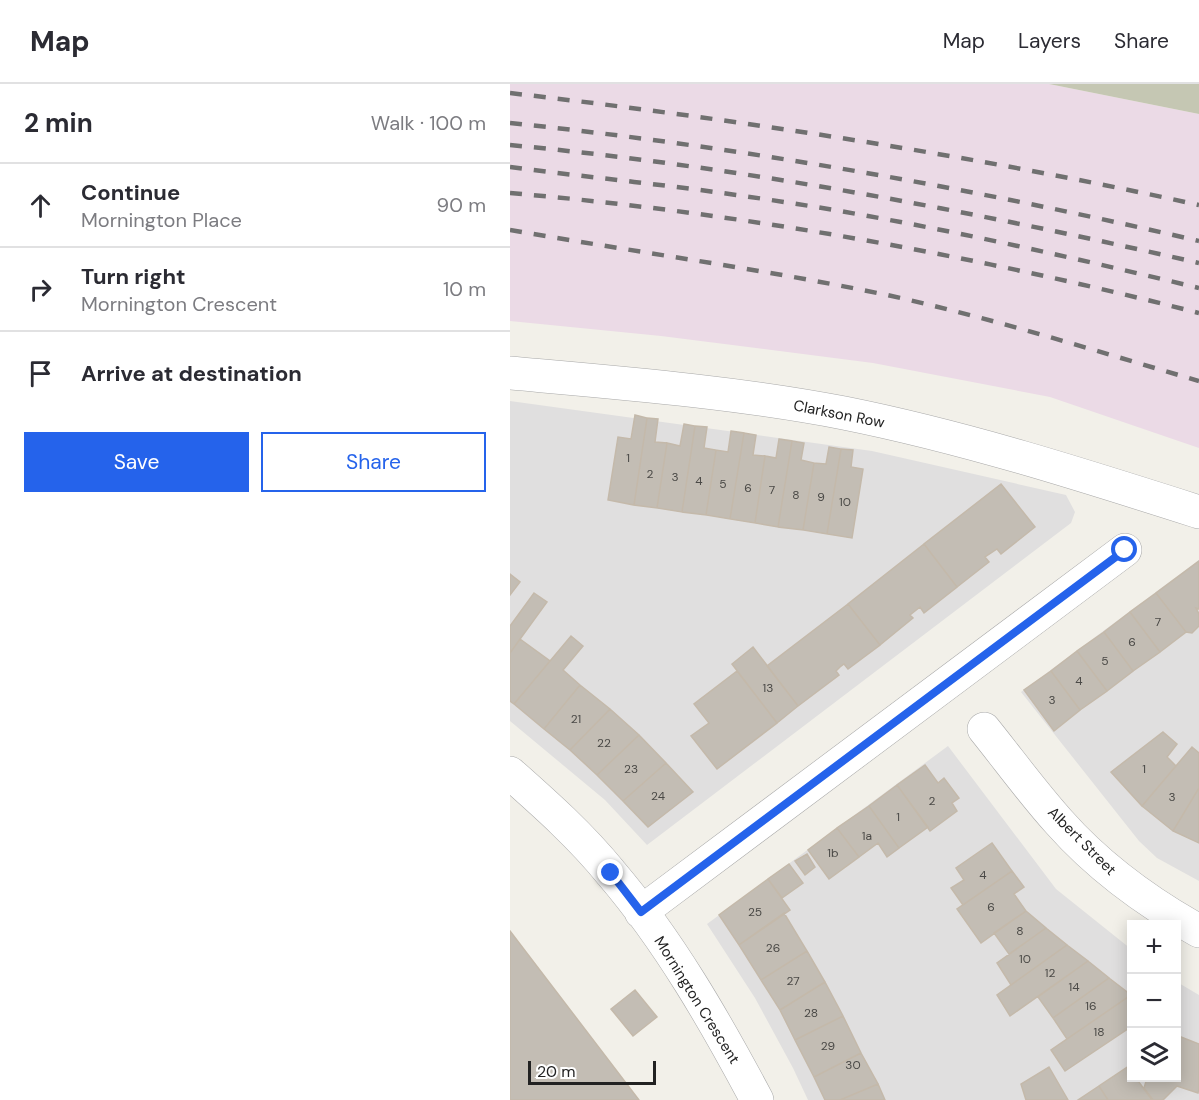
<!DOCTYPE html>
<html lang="en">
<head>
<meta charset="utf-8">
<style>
	:root { --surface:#fff; --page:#f7f7f7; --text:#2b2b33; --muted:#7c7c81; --line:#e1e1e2; --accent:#2563eb }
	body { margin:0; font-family:"DM Sans",sans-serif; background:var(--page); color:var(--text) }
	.controls { position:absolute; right:18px; bottom:18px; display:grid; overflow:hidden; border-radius:0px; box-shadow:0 3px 15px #0003 }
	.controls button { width:54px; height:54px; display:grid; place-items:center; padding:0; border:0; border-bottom:2px solid var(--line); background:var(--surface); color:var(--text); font:30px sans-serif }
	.scale { position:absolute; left:18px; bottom:15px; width:128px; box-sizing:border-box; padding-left:6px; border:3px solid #222; border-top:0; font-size:16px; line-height:21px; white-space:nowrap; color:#222; -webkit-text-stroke:4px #fff; paint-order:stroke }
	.stop { position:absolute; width:18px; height:18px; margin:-14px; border:4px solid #2563eb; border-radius:50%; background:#fff }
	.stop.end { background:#2563eb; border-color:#fff; box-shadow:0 2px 6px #0008 }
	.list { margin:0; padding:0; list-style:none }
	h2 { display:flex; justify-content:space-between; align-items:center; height:78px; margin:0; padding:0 24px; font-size:26px }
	h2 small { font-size:20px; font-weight:400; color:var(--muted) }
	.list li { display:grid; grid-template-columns:39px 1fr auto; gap:18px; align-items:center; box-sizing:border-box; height:84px; padding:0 24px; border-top:2px solid var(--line) }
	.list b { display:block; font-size:22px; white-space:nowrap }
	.list p { margin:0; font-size:20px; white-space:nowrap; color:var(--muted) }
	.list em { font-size:20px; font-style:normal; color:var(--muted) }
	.actions { display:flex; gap:12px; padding:18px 24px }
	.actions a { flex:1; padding:14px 0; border:2px solid var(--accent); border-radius:0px; text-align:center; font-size:21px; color:var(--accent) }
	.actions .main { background:var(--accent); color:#fff }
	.icon { flex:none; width:33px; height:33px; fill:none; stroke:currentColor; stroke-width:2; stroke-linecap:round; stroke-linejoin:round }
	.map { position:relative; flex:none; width:689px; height:1016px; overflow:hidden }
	header { display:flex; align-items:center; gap:36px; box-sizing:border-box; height:84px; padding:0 30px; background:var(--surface); border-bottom:2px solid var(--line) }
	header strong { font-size:28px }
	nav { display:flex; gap:33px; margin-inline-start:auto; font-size:21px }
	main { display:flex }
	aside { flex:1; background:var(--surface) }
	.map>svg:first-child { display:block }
	.residential { fill:#e0dfdf }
	.industrial { fill:#ebdae6 }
	.construction { fill:#c5c7b3 }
	.building { fill:#c3bdb4; stroke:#c4b9aa; stroke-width:1.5 }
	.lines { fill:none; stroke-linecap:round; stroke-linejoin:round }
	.street-casing { stroke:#a9a9a9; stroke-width:34 }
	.street { stroke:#fff; stroke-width:33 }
	.rail { stroke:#707070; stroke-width:4.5; stroke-dasharray:12 12; stroke-linecap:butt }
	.route { stroke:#2563eb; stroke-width:8 }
	.labels { text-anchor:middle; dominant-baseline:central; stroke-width:6; stroke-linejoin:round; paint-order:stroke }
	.number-label { font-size:12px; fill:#4a4946 }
	.street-label { font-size:15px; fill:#222; stroke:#fff }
</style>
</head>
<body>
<header>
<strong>Map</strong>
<nav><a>Map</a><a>Layers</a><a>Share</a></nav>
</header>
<main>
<aside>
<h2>2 min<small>Walk · 100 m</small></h2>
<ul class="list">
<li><svg class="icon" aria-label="ahead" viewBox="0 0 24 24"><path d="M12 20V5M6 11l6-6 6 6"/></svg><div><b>Continue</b><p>Mornington Place</p></div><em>90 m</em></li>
<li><svg class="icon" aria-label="right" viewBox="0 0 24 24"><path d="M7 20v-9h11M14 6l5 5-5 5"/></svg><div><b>Turn right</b><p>Mornington Crescent</p></div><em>10 m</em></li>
<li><svg class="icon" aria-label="arrive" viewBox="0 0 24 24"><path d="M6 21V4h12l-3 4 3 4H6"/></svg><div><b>Arrive at destination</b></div></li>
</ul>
<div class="actions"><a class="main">Save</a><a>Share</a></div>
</aside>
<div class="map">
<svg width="689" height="1016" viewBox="0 0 689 1016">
	<rect width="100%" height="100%" fill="#f2f0e9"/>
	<!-- residential -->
	<path class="residential" d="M0 317 362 367 556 411 565 428 561 439 137 761 95 716 0 637Z
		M689 476V797L647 774 629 757 511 608Z
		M438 662 546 805 621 865 622 994H666L667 898 689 911V1016H298L283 984 245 914 197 840Z"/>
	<!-- industrial -->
	<path class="industrial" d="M0 0H539L689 30V364L540 313 363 279 151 252 0 237Z"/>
	<!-- construction -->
	<path class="construction" d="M539 0H689V30Z"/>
	<!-- building -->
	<path class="building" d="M125 331 137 334 124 421 98 416 108 353 121 355Z
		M137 334 148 335 145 358 157 359 147 424 124 421Z
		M174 340 185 342 172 428 147 424 157 359 170 362Z
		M185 342 197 343 194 364 206 366 196 431 172 428Z
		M221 347 234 349 220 435 196 431 206 366 218 368Z
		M234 349 246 351 243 371 255 372 245 439 220 435Z
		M269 355 282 357 268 443 245 439 255 372 266 374Z
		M282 357 294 359 291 376 304 379 293 446 268 443Z
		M319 363 331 365 317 450 293 446 304 379 316 380Z
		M331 365 343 366 341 383 353 385 342 454 317 450Z
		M491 400 525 443 491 470 487 465 475 473 479 478 447 503 414 460Z
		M414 460 447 503 414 529 410 523 400 531 403 534 370 561 338 520Z
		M689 477V525L686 524 689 530V542L682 549 676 548 646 509Z
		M0 490 10 498 0 511Z
		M24 509 37 518 0 569V542Z
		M646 509 676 548 650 568 620 528Z
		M338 520 370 561 338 585 334 580 330 583 326 587 329 591 288 622 257 582Z
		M620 528 650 568 623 587 594 548Z
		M594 548 623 587 597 607 567 567Z
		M61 552 73 562 53 586 70 601 34 645 4 620Z
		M10 555 40 577 4 620 0 617V569Z
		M243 563 288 622 267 639 222 580Z
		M567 567 597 607 570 626 541 587Z
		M227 587 267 639 207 685 181 652 199 639 184 620Z
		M541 587 570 626 544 647 514 606Z
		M70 601 100 625 60 666 34 645Z
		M100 625 129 651 87 691 60 666Z
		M653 648 667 660 657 673 666 682 632 722 601 688Z
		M129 651 156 679 113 717 87 691Z
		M682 663 689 669V704L663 747 632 722Z
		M156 679 183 708 138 743 113 717Z
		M415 681 428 699 434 694 449 714 442 719 447 727 420 747 387 701Z
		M387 701 418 743 389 764 359 722Z
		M689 704V759L663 747Z
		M359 722 389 764 377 773 368 759 349 773 327 744Z
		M327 744 349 773 319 795 298 766Z
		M482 759 502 787 453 821 441 804 454 796 446 784Z
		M297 770 305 783 295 791 285 777Z
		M279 780 293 799 272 814 258 795Z
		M502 787 514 803 504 810 516 827 471 859 447 825Z
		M258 795 280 826 229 861 209 831Z
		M516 827 536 844 499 870 484 849Z
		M274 829 297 867 251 896 229 861Z
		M536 844 557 861 501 901 487 879Z
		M0 847 129 1016H0Z
		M557 861 578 877 500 932 487 911Z
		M297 867 315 898 270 926 251 896Z
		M578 877 599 894 543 934 528 913Z
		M599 894 621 911 557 955 543 934Z
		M315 898 333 932 285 956 270 926Z
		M125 906 147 933 123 952 101 925Z
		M621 911 622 942 555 987 541 966Z
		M333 932 351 969 304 993 285 956Z
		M666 951 689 960V1005L688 1009 667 1002 653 1016H643L634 1004 637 994H666Z
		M351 969 368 1000 330 1016H315L304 993Z
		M619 982 622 994H626L642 1016H598L589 1002Z
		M539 983 558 1016H516L511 1000Z
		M368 1000 375 1016H330Z
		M589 1002 598 1016H568Z"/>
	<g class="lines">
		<!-- street casing -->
		<g class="street-casing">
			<path id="street" d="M0 289C111 299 225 308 334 329 454 353 573 391 689 428
				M474 645C499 676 522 708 549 738 588 782 637 818 689 847
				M0 689C35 720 71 752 101 789 159 857 205 937 247 1016
				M131 828 615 466"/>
		</g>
		<!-- street -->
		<use href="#street" class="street"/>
		<!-- rail -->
		<path class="rail" d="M0 9C231 36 462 71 689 121
			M0 39C231 63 462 104 689 157
			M0 61C232 83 462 127 689 179
			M0 83C75 93 151 100 226 111 381 132 536 167 689 204
			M0 109C232 129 463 171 689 229
			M0 146C126 168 252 185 377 211 482 234 586 267 689 297"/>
	</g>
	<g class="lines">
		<!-- route -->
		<path class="route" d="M101 789 131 828 615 466"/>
	</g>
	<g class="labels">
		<!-- number labels -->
		<g class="number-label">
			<text x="118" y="374">1</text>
			<text x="140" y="390">2</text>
			<text x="165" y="393">3</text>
			<text x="189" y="397">4</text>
			<text x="213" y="400">5</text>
			<text x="238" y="404">6</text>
			<text x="262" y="406">7</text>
			<text x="286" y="411">8</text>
			<text x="311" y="413">9</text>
			<text x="335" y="418">10</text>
			<text x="648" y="538">7</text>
			<text x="622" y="558">6</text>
			<text x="595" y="577">5</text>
			<text x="569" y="597">4</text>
			<text x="258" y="604">13</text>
			<text x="542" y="616">3</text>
			<text x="66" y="635">21</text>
			<text x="94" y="659">22</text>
			<text x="121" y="685">23</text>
			<text x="634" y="685">1</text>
			<text x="148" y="712">24</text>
			<text x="662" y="713">3</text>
			<text x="422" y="717">2</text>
			<text x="388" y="733">1</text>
			<text x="357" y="752">1a</text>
			<text x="323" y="769">1b</text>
			<text x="473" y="791">4</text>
			<text x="481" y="823">6</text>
			<text x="245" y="828">25</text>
			<text x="510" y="847">8</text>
			<text x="263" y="864">26</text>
			<text x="515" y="875">10</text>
			<text x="540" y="889">12</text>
			<text x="283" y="897">27</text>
			<text x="564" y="903">14</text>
			<text x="581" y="922">16</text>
			<text x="301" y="929">28</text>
			<text x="589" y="948">18</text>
			<text x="318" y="962">29</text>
			<text x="343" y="981">30</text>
		</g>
		<!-- street labels -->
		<g class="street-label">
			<text transform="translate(329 330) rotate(11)">Clarkson Row</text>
			<text transform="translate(572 757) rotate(45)">Albert Street</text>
			<text transform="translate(187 916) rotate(58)">Mornington Crescent</text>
		</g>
	</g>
</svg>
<div class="controls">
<button>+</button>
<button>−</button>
<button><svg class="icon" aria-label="layers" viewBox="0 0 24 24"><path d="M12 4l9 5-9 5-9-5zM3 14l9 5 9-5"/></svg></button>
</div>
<div class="scale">20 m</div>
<div class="stop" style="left:615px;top:466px"></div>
<div class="stop end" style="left:101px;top:789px"></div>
</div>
</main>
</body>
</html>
